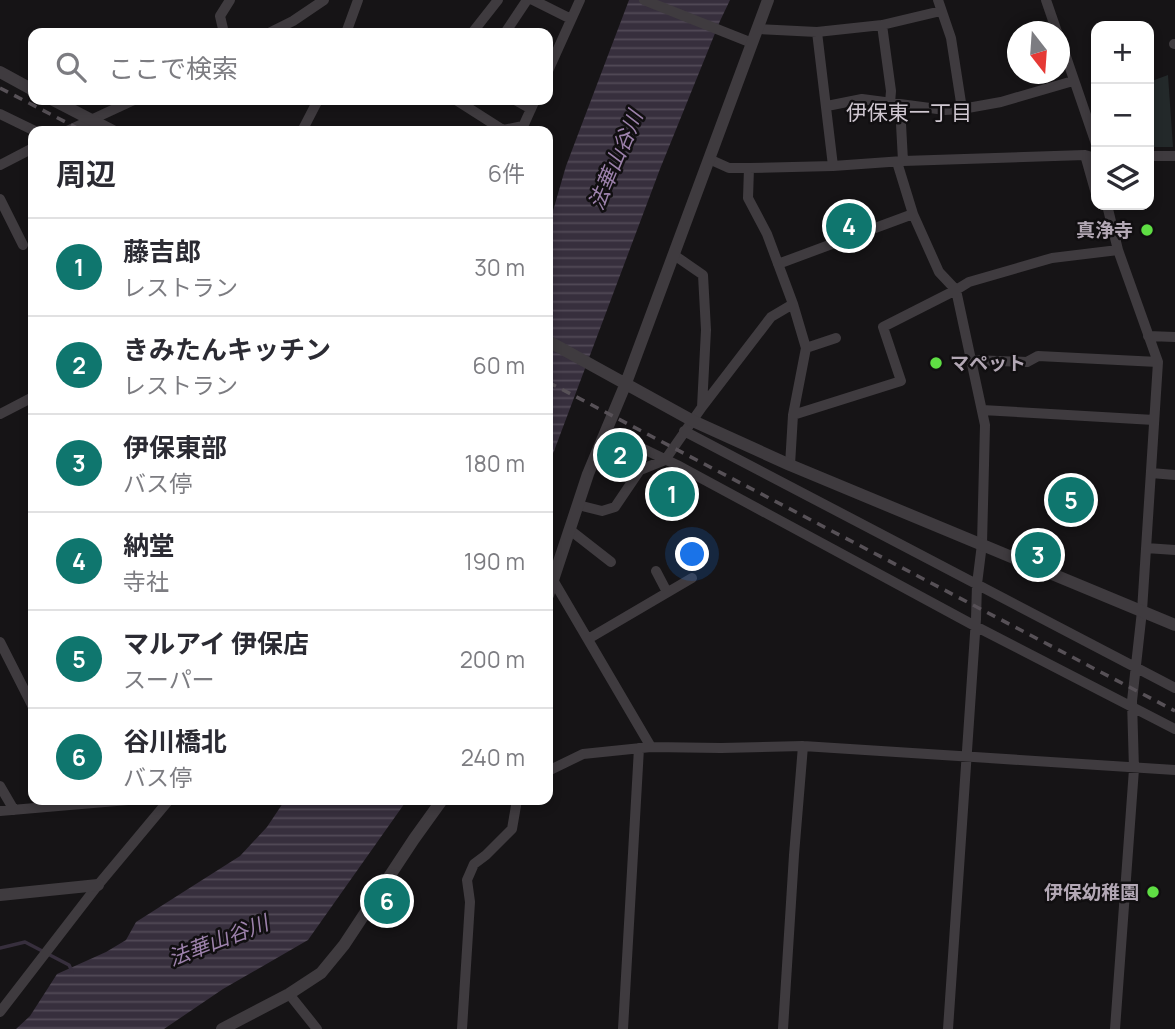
<!DOCTYPE html>
<html lang="ja">
<head>
<meta charset="utf-8">
<style>
	:root { --surface:#fff; --page:#f7f7f7; --text:#2b2b33; --muted:#7c7c81; --line:#e1e1e2; --accent:#0f766e }
	body { margin:0; font-family:Manrope,"Noto Sans JP",sans-serif; background:var(--page); color:var(--text) }
	.controls { position:absolute; right:21px; top:21px; display:grid; overflow:hidden; border-radius:14px; box-shadow:0 4px 10px #0003 }
	.controls button { width:63px; height:63px; display:grid; place-items:center; padding:0; border:0; border-bottom:2px solid var(--line); background:var(--surface); color:var(--text); font:35px sans-serif }
	.compass { position:absolute; left:1007px; top:21px; width:63px; height:63px; border-radius:50%; background:var(--surface); box-shadow:0 4px 10px #0003; rotate:163deg }
	.you { position:absolute; left:693px; top:555px; width:24px; height:24px; margin:-18px; border:5px solid #fff; border-radius:50%; background:#1a73e8; box-shadow:0 0 0 10px #1a73e833 }
	.badge { display:grid; place-items:center; width:46px; height:46px; border-radius:50%; background:var(--accent); color:#fff; font-size:23px; font-weight:700 }
	.pin { position:absolute; translate:-50% -50%; border:4px solid #fff; box-shadow:0 2px 7px #0006 }
	.list { margin:0; padding:0; list-style:none }
	h2 { display:flex; justify-content:space-between; align-items:center; height:91px; margin:0; padding:0 28px; font-size:30px }
	h2 small { font-size:23px; font-weight:400; color:var(--muted) }
	.list li { display:grid; grid-template-columns:46px 1fr auto; gap:21px; align-items:center; box-sizing:border-box; height:98px; padding:0 28px; border-top:2px solid var(--line) }
	.list b { display:block; font-size:26px; white-space:nowrap }
	.list p { margin:0; font-size:23px; white-space:nowrap; color:var(--muted) }
	.list em { font-size:23px; font-style:normal; color:var(--muted) }
	.icon { flex:none; width:38px; height:38px; fill:none; stroke:currentColor; stroke-width:2; stroke-linecap:round; stroke-linejoin:round }
	.map { position:relative; flex:none; width:1175px; height:1029px; overflow:hidden }
	.search { position:absolute; background:var(--surface); box-shadow:0 4px 10px #0003; left:28px; top:28px; width:525px; height:77px; display:flex; align-items:center; gap:18px; box-sizing:border-box; padding:0 24px; border-radius:14px; color:var(--muted); font-size:26px }
	.panel { position:absolute; background:var(--surface); box-shadow:0 4px 10px #0003; left:28px; top:126px; width:525px; height:679px; border-radius:14px }
	.map>svg:first-child { display:block }
	.park { fill:#23292a }
	.water { fill:url(#water-rules) }
	.lines { fill:none; stroke-linecap:round; stroke-linejoin:round }
	.stream { stroke:#372f3d; stroke-width:3.5 }
	.minor { stroke:#3f3b3f; stroke-width:10 }
	.tertiary { stroke:#3f3b3f; stroke-width:12 }
	.rail { stroke:#575157; stroke-width:3.5; stroke-dasharray:9 7; stroke-linecap:butt }
	.poi-dot { fill:#5fde44; stroke:#110f11; stroke-width:2.5 }
	.labels { text-anchor:middle; dominant-baseline:central; stroke-width:5; stroke-linejoin:round; paint-order:stroke }
	.poi-label { font-size:19px; font-weight:bold; fill:#b3a8b5; stroke:#110f11; text-anchor:end }
	.neighbourhood-label { font-size:21px; fill:#d0c8d1; stroke:#110f11 }
	.water-label { font-size:21px; font-style:italic; fill:#9d82ac; stroke:#110f11 }
</style>
</head>
<body>
<div class="map">
<svg width="1175" height="1029" viewBox="0 0 1175 1029">
	<defs>
		<pattern id="water-rules" width="6" height="5" patternUnits="userSpaceOnUse" patternTransform="scale(1.75)"><rect width="6" height="5" fill="#372f3d"/><path d="M0 2.5h6" fill="none" stroke="#524a57"/></pattern>
	</defs>
	<rect width="100%" height="100%" fill="#161416"/>
	<!-- park -->
	<path class="park" d="M1168 75 1173 147H1149V82Z"/>
	<!-- water -->
	<path class="water" d="M629 0H730L720 21 660 169 548 467V228L566 166Z
		M285 800H407L308 940 223 989 164 1029H16L30 1016 57 974 106 952 126 940 136 922 240 856 267 827Z"/>
	<g class="lines">
		<!-- stream -->
		<path class="stream" d="M0 948 25 942 69 965 72 971"/>
		<!-- minor -->
		<path class="minor" d="M533 0 571 19
			M644 0 752 43
			M938 0 951 38 962 109
			M1046 0 1057 32
			M882 25 891 91 890 103
			M757 29 817 32 882 25 941 11
			M817 32 833 166
			M224 33 220 16 230 0
			M269 33 293 21 324 0
			M346 33 358 0
			M472 33 498 0
			M505 33 527 0
			M1060 39 1096 144
			M1174 44H1175
			M548 71 580 0
			M456 100 503 130 523 126
			M515 100 531 109
			M900 105 903 161
			M827 106 862 99 945 110 962 109 1001 102 1073 81
			M0 114 35 131
			M67 131 134 100
			M302 131 318 100
			M521 131 535 100
			M1085 155 1096 194
			M1149 156H1175
			M709 159 729 168H749L833 166 903 161 1085 155 1096 158
			M897 162 913 214 939 272 956 290 985 425 982 544 977 584 976 619 948 1029
			M0 165 33 148
			M749 168 748 198 767 234 793 304 806 348 793 415 790 465
			M0 199 23 245
			M1107 205 1118 250 1158 362 1142 611 1132 701 1134 769 1115 1029
			M778 264 913 214
			M1148 336 1175 337
			M806 348 836 338
			M972 360 1027 362 1038 356 1158 362
			M702 407 771 317 793 304
			M982 410 1154 420
			M0 414 33 397
			M793 415 901 381 883 327 956 290 969 282 1052 258 1118 250
			M606 431 677 465 975 626 1175 729
			M684 431 1175 688
			M1151 473 1175 475
			M578 505 602 511 615 507 640 470 665 460 702 407 706 330 703 275 674 255
			M570 530 611 562
			M1146 548 1175 550
			M656 571 667 592
			M553 580 651 747
			M588 639 692 578
			M0 642 33 707
			M548 771 583 754 651 747 721 748 803 746 1175 770
			M0 786 14 810
			M0 811 128 800
			M289 994 317 1029
			M0 1012 98 885 169 800
			M462 1029 470 902 467 880 474 864 486 855 512 829 517 800
			M623 1029 639 748
			M783 1029 794 855 803 746"/>
		<!-- tertiary -->
		<path class="tertiary" d="M0 72 33 90
			M53 100 113 131
			M548 341 693 421 790 465 1175 625
			M548 595 588 474 626 383 768 0
			M0 895 98 885
			M222 1029 289 994 321 973 344 945 414 839 442 800"/>
		<!-- rail -->
		<path class="rail" d="M0 88 83 131
			M548 382 1175 711"/>
	</g>
	<!-- markers -->
	<g class="poi-dot">
		<circle cx="1147" cy="230" r="7"/>
		<circle cx="936" cy="363" r="7"/>
		<circle cx="1153" cy="892" r="7"/>
	</g>
	<g class="labels">
		<!-- poi labels -->
		<g class="poi-label">
			<text x="1133" y="230">真浄寺</text>
			<text x="950" y="363" text-anchor="start">マペット</text>
			<text x="1139" y="892">伊保幼稚園</text>
		</g>
		<!-- neighbourhood labels -->
		<g class="neighbourhood-label">
			<text x="909" y="112">伊保東一丁目</text>
		</g>
		<!-- water labels -->
		<g class="water-label">
			<text transform="translate(615 160) rotate(-67)">法華山谷川</text>
			<text transform="translate(218 940) rotate(-21)">法華山谷川</text>
		</g>
	</g>
</svg>
<div class="controls">
<button>+</button>
<button>−</button>
<button><svg class="icon" aria-label="layers" viewBox="0 0 24 24"><path d="M12 4l9 5-9 5-9-5zM3 14l9 5 9-5"/></svg></button>
</div>
<svg class="compass" viewBox="-18 -18 36 36"><path d="M0-13l5 13h-10z" fill="#e53935"/><path d="M0 13l5-13h-10z" fill="#7c7c81"/></svg>
<div class="you"></div>
<div class="pin badge" style="left:672px;top:494px">1</div>
<div class="pin badge" style="left:620px;top:455px">2</div>
<div class="pin badge" style="left:1038px;top:555px">3</div>
<div class="pin badge" style="left:849px;top:226px">4</div>
<div class="pin badge" style="left:1071px;top:500px">5</div>
<div class="pin badge" style="left:387px;top:901px">6</div>
<div class="search"><svg class="icon" aria-label="search" viewBox="0 0 24 24"><circle cx="10" cy="10" r="6"/><path d="M15 15l6 6"/></svg>ここで検索</div>
<section class="panel">
<h2>周辺<small>6件</small></h2>
<ul class="list">
<li><span class="badge">1</span><div><b>藤吉郎</b><p>レストラン</p></div><em>30 m</em></li>
<li><span class="badge">2</span><div><b>きみたんキッチン</b><p>レストラン</p></div><em>60 m</em></li>
<li><span class="badge">3</span><div><b>伊保東部</b><p>バス停</p></div><em>180 m</em></li>
<li><span class="badge">4</span><div><b>納堂</b><p>寺社</p></div><em>190 m</em></li>
<li><span class="badge">5</span><div><b>マルアイ 伊保店</b><p>スーパー</p></div><em>200 m</em></li>
<li><span class="badge">6</span><div><b>谷川橋北</b><p>バス停</p></div><em>240 m</em></li>
</ul>
</section>
</div>
</body>
</html>
